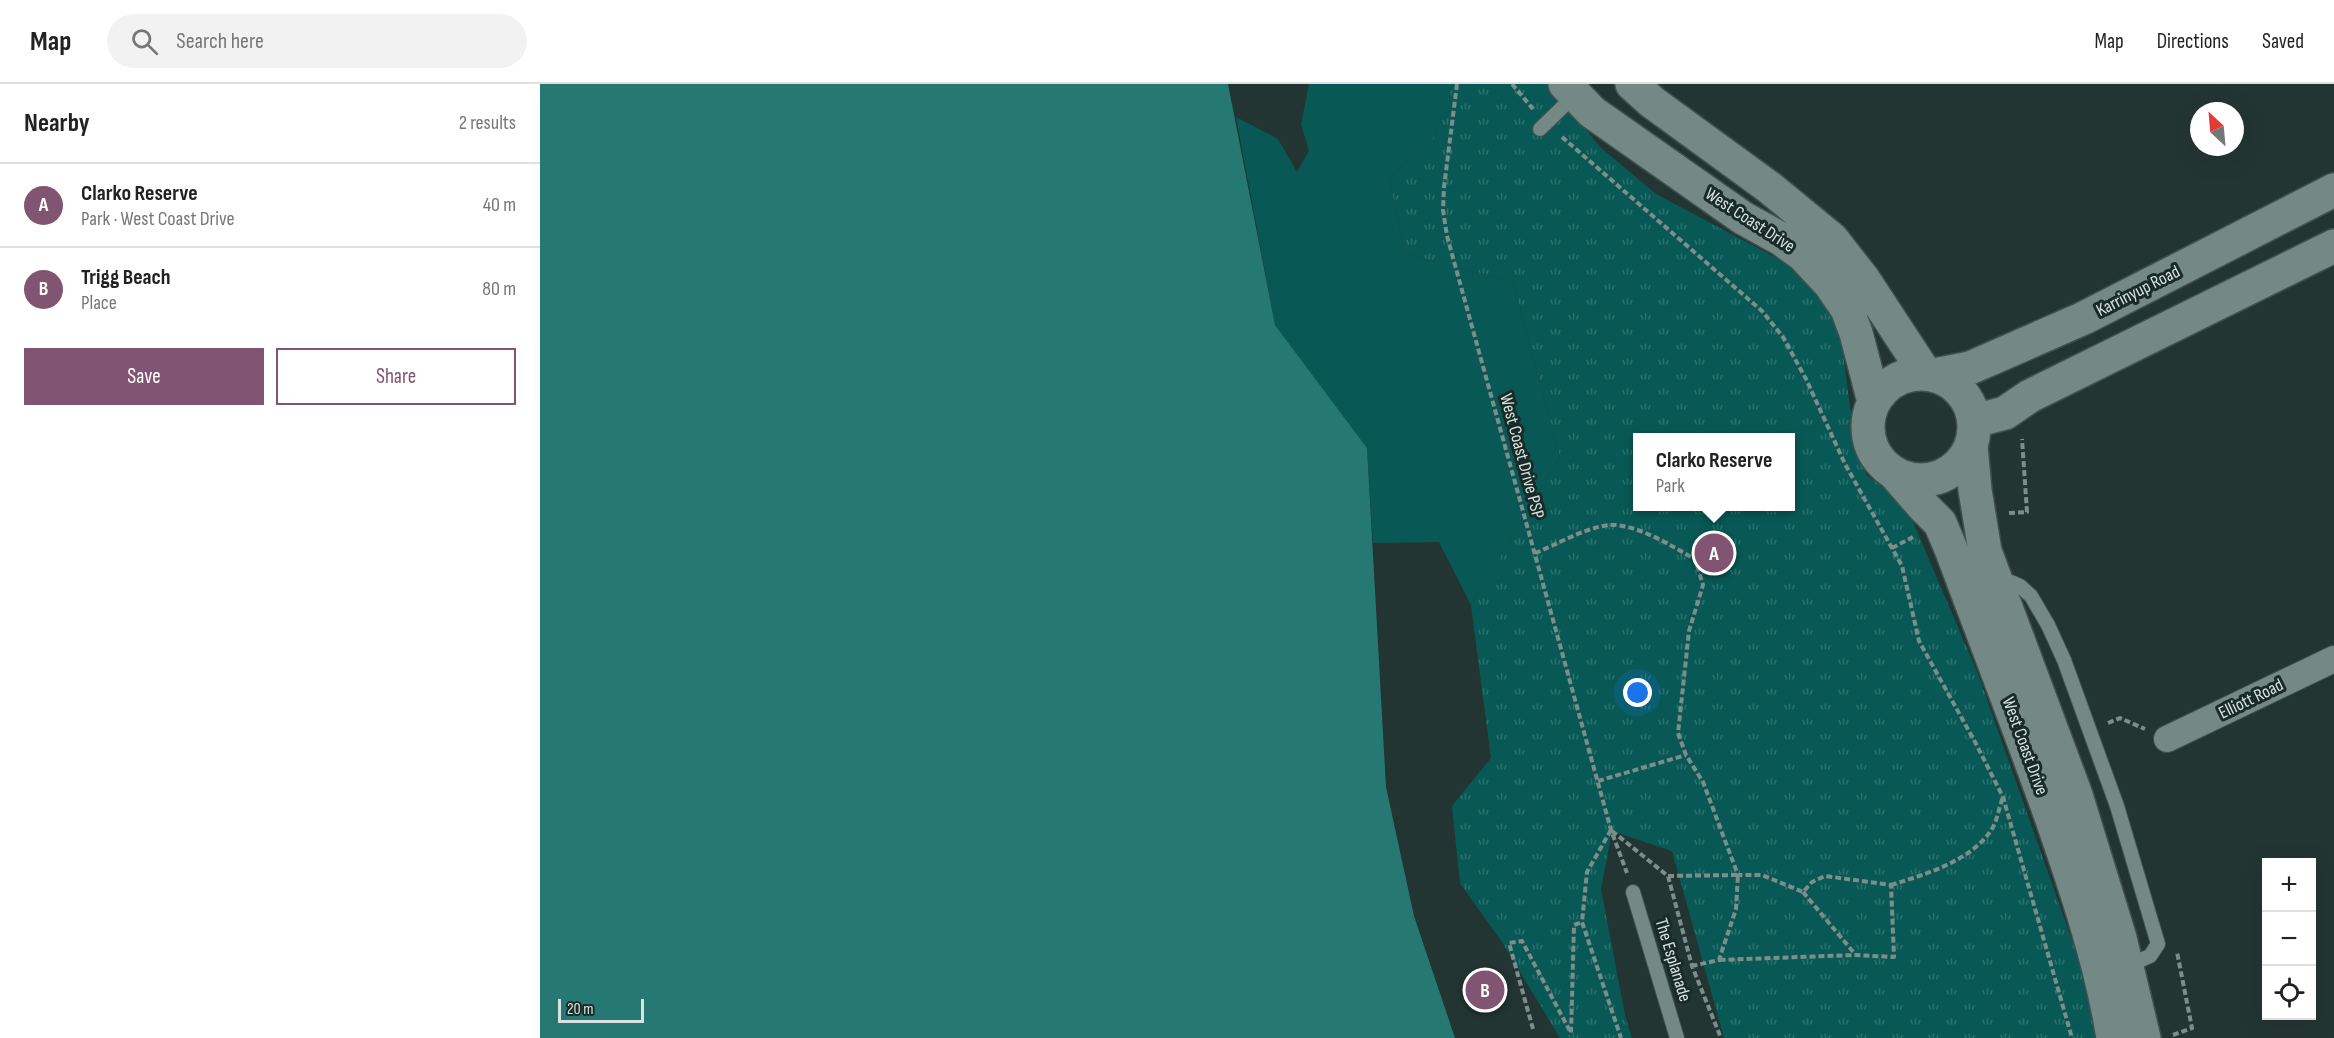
<!DOCTYPE html>
<html lang="en">
<head>
<meta charset="utf-8">
<style>
	:root { --surface:#fff; --page:#f2f2f2; --text:#222; --muted:#767676; --line:#e0e0e0; --accent:#815471 }
	body { margin:0; font-family:"Sofia Sans Condensed",sans-serif; background:var(--page); color:var(--text) }
	.controls { position:absolute; right:18px; bottom:18px; display:grid; overflow:hidden; border-radius:0px; box-shadow:0 6px 24px #0002 }
	.controls button { width:54px; height:54px; display:grid; place-items:center; padding:0; border:0; border-bottom:2px solid var(--line); background:var(--surface); color:var(--text); font:30px sans-serif }
	.compass { position:absolute; left:1650px; top:18px; width:54px; height:54px; border-radius:50%; background:var(--surface); box-shadow:0 6px 24px #0002; rotate:334deg }
	.scale { position:absolute; left:18px; bottom:15px; width:86px; box-sizing:border-box; padding-left:6px; border:3px solid #d7e2e1; border-top:0; font-size:16px; line-height:21px; white-space:nowrap; color:#d7e2e1; -webkit-text-stroke:4px #192b29; paint-order:stroke }
	.you { position:absolute; left:1098px; top:609px; width:21px; height:21px; margin:-15px; border:4px solid #fff; border-radius:50%; background:#1a73e8; box-shadow:0 0 0 9px #1a73e833 }
	.badge { display:grid; place-items:center; width:39px; height:39px; border-radius:50%; background:var(--accent); color:#fff; font-size:20px; font-weight:700 }
	.pin { position:absolute; translate:-50% -50%; border:3px solid #fff; box-shadow:0 2px 6px #0006 }
	.popup { position:absolute; left:1093px; top:349px; width:162px; height:78px; box-sizing:border-box; display:grid; place-content:center; border-radius:0px; background:var(--surface); filter:drop-shadow(0 2px 4px #0005); font-size:20px; white-space:nowrap; color:var(--muted) }
	.popup b { font-size:22px; color:var(--text) }
	.popup::after { content:''; position:absolute; left:50%; top:100%; margin-left:-12px; border:12px solid transparent; border-top-color:var(--surface) }
	.list { margin:0; padding:0; list-style:none }
	h2 { display:flex; justify-content:space-between; align-items:center; height:78px; margin:0; padding:0 24px; font-size:26px }
	h2 small { font-size:20px; font-weight:400; color:var(--muted) }
	.list li { display:grid; grid-template-columns:39px 1fr auto; gap:18px; align-items:center; box-sizing:border-box; height:84px; padding:0 24px; border-top:2px solid var(--line) }
	.list b { display:block; font-size:22px; white-space:nowrap }
	.list p { margin:0; font-size:20px; white-space:nowrap; color:var(--muted) }
	.list em { font-size:20px; font-style:normal; color:var(--muted) }
	.actions { display:flex; gap:12px; padding:18px 24px }
	.actions a { flex:1; padding:14px 0; border:2px solid var(--accent); border-radius:0px; text-align:center; font-size:21px; color:var(--accent) }
	.actions .main { background:var(--accent); color:#fff }
	.icon { flex:none; width:33px; height:33px; fill:none; stroke:currentColor; stroke-width:2; stroke-linecap:round; stroke-linejoin:round }
	.map { position:relative; flex:none; width:1794px; height:954px; overflow:hidden }
	header { display:flex; align-items:center; gap:36px; box-sizing:border-box; height:84px; padding:0 30px; background:var(--surface); border-bottom:2px solid var(--line) }
	header strong { font-size:28px }
	nav { display:flex; gap:33px; margin-inline-start:auto; font-size:21px }
	.search { width:420px; height:54px; background:var(--page); display:flex; align-items:center; gap:15px; box-sizing:border-box; padding:0 21px; border-radius:33px; color:var(--muted); font-size:22px }
	main { display:flex }
	aside { flex:1; background:var(--surface) }
	.map>svg:first-child { display:block }
	.grass { fill:#085955 }
	.park { fill:url(#park-tufts); fill-rule:evenodd }
	.water { fill:#267873 }
	.lines { fill:none; stroke-linecap:round; stroke-linejoin:round }
	.service-casing { stroke:#40504e; stroke-width:16 }
	.minor-casing { stroke:#40504e; stroke-width:28 }
	.tertiary-casing { stroke:#40504e; stroke-width:36 }
	.secondary-casing { stroke:#40504e; stroke-width:36 }
	.path { stroke:#7e8d8b; stroke-width:4; stroke-dasharray:6 3; stroke-linecap:butt }
	.service { stroke:#748886; stroke-width:14 }
	.minor { stroke:#748886; stroke-width:26 }
	.tertiary { stroke:#748886; stroke-width:33 }
	.secondary { stroke:#748886; stroke-width:33 }
	.labels { text-anchor:middle; dominant-baseline:central; stroke-width:6; stroke-linejoin:round; paint-order:stroke }
	.street-label { font-size:18px; fill:#d7e2e1; stroke:#192b29 }
</style>
</head>
<body>
<header>
<strong>Map</strong>
<div class="search"><svg class="icon" aria-label="search" viewBox="0 0 24 24"><circle cx="10" cy="10" r="6"/><path d="M15 15l6 6"/></svg>Search here</div>
<nav><a>Map</a><a>Directions</a><a>Saved</a></nav>
</header>
<main>
<aside>
<h2>Nearby<small>2 results</small></h2>
<ul class="list">
<li><span class="badge">A</span><div><b>Clarko Reserve</b><p>Park · West Coast Drive</p></div><em>40 m</em></li>
<li><span class="badge">B</span><div><b>Trigg Beach</b><p>Place</p></div><em>80 m</em></li>
</ul>
<div class="actions"><a class="main">Save</a><a>Share</a></div>
</aside>
<div class="map">
<svg width="1794" height="954" viewBox="0 0 1794 954">
	<defs>
		<pattern id="park-tufts" width="24" height="20" patternUnits="userSpaceOnUse" patternTransform="scale(1.5)"><rect width="24" height="20" fill="#085955"/><path d="M3 7l-1-3M5 7V3M7 7l1-3M15 17l-1-3M17 17v-4M19 17l1-3" fill="none" stroke="#2b716d"/></pattern>
	</defs>
	<rect width="100%" height="100%" fill="#233533"/>
	<!-- grass -->
	<path class="grass" d="M769 0H909L910 21 892 56 849 94 865 168 899 179 973 197 1020 373 931 521 899 458 833 459 827 364 735 241 696 33 738 55 757 88 769 67 761 40Z"/>
	<!-- park -->
	<path class="park" d="M909 0H1009L1060 63 1116 110 1261 187 1299 239 1310 323 1326 391 1364 417 1438 590 1552 913 1559 954H1184L1132 767 1072 747 1061 805 1085 931 1092 954H1020L962 858 920 799 912 722 951 674 931 521 1020 373 973 197 899 179 865 168 849 94 892 56 910 21ZM1098 354H1250V422H1098Z"/>
	<!-- water -->
	<path class="water" d="M0 0H688L735 241 827 364 846 703 874 832 915 954H0Z"/>
	<g class="lines">
		<!-- service casing -->
		<g class="service-casing">
			<path id="service" d="M1000 45 1035 11
				M1459 501 1471 498 1480 502 1491 512 1508 541 1524 576 1577 722 1618 860 1610 872 1587 882
				M1093 808 1137 954"/>
		</g>
		<!-- minor casing -->
		<g class="minor-casing">
			<path id="minor" d="M1627 655 1794 575"/>
		</g>
		<!-- tertiary casing -->
		<g class="tertiary-casing">
			<path id="tertiary" d="M1431 362 1435 406 1445 467 1536 711 1580 854 1604 954
				M1355 390 1382 421 1400 439 1411 465C1444 553 1478 641 1510 730 1535 802 1561 878 1573 954"/>
		</g>
		<!-- secondary casing -->
		<g class="secondary-casing">
			<path id="secondary" d="M1025 0 1052 28 1203 134 1241 155 1263 171 1290 200 1307 225 1316 249 1334 318
				M1092 0 1112 18 1230 104 1292 155 1324 196 1385 289
				M1328 343a53 53 0 1 1 106 0a53 53 0 1 1-106 0Z
				M1395 291 1430 284 1544 234 1794 106
				M1434 337 1465 329 1490 312 1794 162"/>
		</g>
		<!-- path -->
		<path class="path" d="M917 0 904 103 903 126 907 152 1071 746 1087 789
			M972 0 993 25
			M1022 53 1222 227 1243 253 1266 295 1305 380 1362 482 1379 557 1435 658 1463 713 1532 954
			M1469 429 1487 428 1482 355
			M1352 464 1373 453
			M995 469C1018 460 1044 444 1069 441 1096 439 1133 463 1155 475L1163 501 1149 547 1138 649 1146 671 1163 698 1198 791H1222L1263 808 1272 798 1285 792 1351 801 1354 873 1315 871 1179 876
			M1568 639 1580 634 1605 645
			M1058 697 1146 671
			M1071 746 1047 788 1042 838 1081 954
			M1072 747 1128 792 1152 882 1181 954
			M1128 792 1198 791 1196 825 1179 876 1152 882
			M1351 801C1386 790 1428 778 1450 748 1457 739 1459 723 1463 713
			M1263 808 1315 870
			M993 945 969 859 982 857 1031 949 1034 841 1042 838
			M1633 951 1652 944 1637 868"/>
		<!-- service -->
		<use href="#service" class="service"/>
		<!-- minor -->
		<use href="#minor" class="minor"/>
		<!-- tertiary -->
		<use href="#tertiary" class="tertiary"/>
		<!-- secondary -->
		<use href="#secondary" class="secondary"/>
	</g>
	<g class="labels">
		<!-- street labels -->
		<g class="street-label">
			<text transform="translate(1210 136) rotate(33)">West Coast Drive</text>
			<text transform="translate(1598 207) rotate(-27)">Karrinyup Road</text>
			<text transform="translate(982 372) rotate(75)">West Coast Drive PSP</text>
			<text transform="translate(1711 615) rotate(-26)">Elliott Road</text>
			<text transform="translate(1485 662) rotate(70)">West Coast Drive</text>
			<text transform="translate(1133 876) rotate(73)">The Esplanade</text>
		</g>
	</g>
</svg>
<div class="controls">
<button>+</button>
<button>−</button>
<button><svg class="icon" aria-label="locate" viewBox="0 0 24 24"><circle cx="12" cy="12" r="6"/><path d="M12 2v4M12 18v4M2 12h4M18 12h4"/></svg></button>
</div>
<svg class="compass" viewBox="-18 -18 36 36"><path d="M0-13l5 13h-10z" fill="#e53935"/><path d="M0 13l5-13h-10z" fill="#767676"/></svg>
<div class="scale">20 m</div>
<div class="you"></div>
<div class="pin badge" style="left:1174px;top:469px">A</div>
<div class="popup"><b>Clarko Reserve</b>Park</div>
<div class="pin badge" style="left:945px;top:906px">B</div>
</div>
</main>
</body>
</html>
